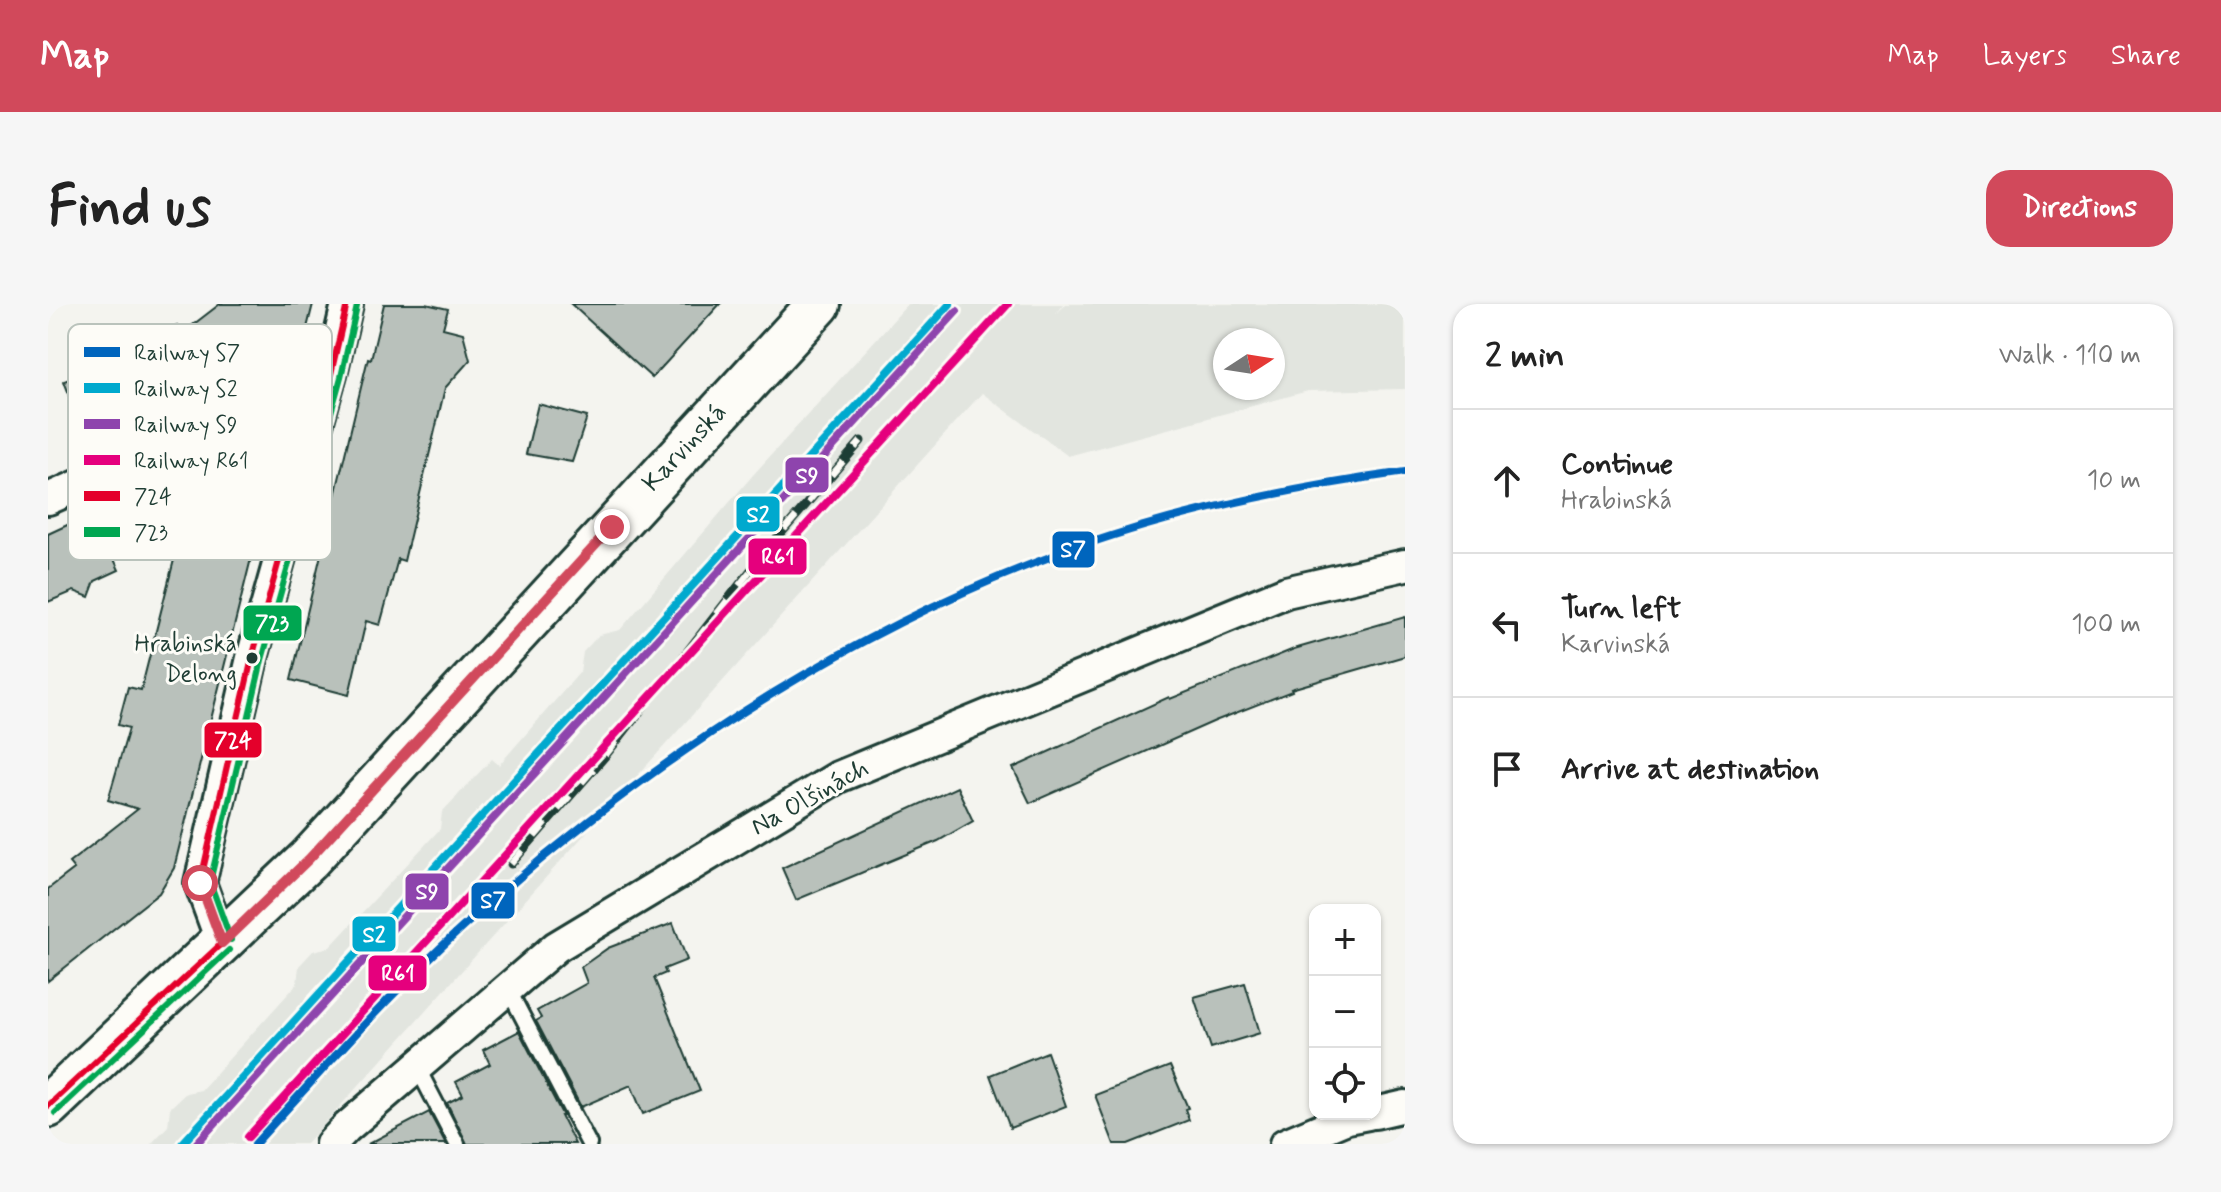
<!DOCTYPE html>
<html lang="en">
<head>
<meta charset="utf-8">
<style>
	:root { --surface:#fff; --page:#f6f6f6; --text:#222; --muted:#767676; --line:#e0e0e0; --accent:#d1495b }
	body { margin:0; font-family:Mynerve,sans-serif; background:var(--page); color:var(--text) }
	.controls { position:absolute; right:24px; bottom:24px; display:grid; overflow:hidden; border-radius:16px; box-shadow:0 2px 6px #0004 }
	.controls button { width:72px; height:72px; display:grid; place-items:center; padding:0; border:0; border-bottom:2px solid var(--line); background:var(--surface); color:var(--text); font:40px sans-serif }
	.compass { position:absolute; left:1165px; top:24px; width:72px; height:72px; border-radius:50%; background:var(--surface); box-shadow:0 2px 6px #0004; rotate:78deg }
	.stop { position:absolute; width:24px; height:24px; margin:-18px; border:6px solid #d1495b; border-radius:50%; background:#fff }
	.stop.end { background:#d1495b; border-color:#fff; box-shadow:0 2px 8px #0008 }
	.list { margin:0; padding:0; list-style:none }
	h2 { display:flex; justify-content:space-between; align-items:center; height:104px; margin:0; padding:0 32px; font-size:34px }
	h2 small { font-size:26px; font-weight:400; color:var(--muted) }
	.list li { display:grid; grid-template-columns:52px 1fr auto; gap:24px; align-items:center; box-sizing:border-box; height:144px; padding:0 32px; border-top:2px solid var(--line) }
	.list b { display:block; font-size:30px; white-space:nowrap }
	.list p { margin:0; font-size:26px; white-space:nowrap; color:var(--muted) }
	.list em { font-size:26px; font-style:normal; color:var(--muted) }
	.icon { flex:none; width:44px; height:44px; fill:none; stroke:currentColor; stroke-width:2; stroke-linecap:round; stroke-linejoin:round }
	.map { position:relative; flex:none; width:1357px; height:840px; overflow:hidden; border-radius:24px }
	header { display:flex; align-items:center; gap:48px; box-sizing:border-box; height:112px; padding:0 40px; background:var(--accent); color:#fff }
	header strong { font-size:38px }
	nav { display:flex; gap:44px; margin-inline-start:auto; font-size:28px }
	.intro { display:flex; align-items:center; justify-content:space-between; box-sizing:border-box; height:192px; padding:0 48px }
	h1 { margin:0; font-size:56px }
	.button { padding:20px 36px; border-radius:24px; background:var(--accent); color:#fff; font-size:28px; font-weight:700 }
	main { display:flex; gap:48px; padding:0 48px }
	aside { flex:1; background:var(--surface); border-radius:24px; box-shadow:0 2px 6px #0004 }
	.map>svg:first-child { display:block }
	.built { fill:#e2e5df; fill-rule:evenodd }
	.building { fill:#b9c1bb; stroke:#1f3d34; stroke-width:2 }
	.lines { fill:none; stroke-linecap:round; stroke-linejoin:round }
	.service-casing { stroke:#1f3d34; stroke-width:20 }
	.minor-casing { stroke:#1f3d34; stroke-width:36 }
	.secondary-casing { stroke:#1f3d34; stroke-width:48 }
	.service { stroke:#fdfcf7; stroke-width:14 }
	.minor { stroke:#fdfcf7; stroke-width:30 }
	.secondary { stroke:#fdfcf7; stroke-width:42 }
	.rail-casing { stroke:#1f3d34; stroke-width:9 }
	.rail { stroke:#fdfcf7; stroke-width:6; stroke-dasharray:18; stroke-linecap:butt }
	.bus-1-casing { stroke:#fdfcf7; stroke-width:12 }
	.bus-2-casing { stroke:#fdfcf7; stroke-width:12 }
	.bus-1 { stroke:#e4002b; stroke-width:6 }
	.bus-2 { stroke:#00a651; stroke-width:6 }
	.rail-1-casing { stroke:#fdfcf7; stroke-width:14 }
	.rail-2-casing { stroke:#fdfcf7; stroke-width:14 }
	.rail-3-casing { stroke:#fdfcf7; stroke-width:14 }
	.rail-4-casing { stroke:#fdfcf7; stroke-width:14 }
	.rail-1 { stroke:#0065bd; stroke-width:8 }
	.rail-2 { stroke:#00a9ce; stroke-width:8 }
	.rail-3 { stroke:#8e44ad; stroke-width:8 }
	.rail-4 { stroke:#e5007d; stroke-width:8 }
	.route { stroke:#d1495b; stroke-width:10 }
	.bus-dot { fill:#1f3d34; stroke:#fdfcf7; stroke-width:3 }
	.labels { text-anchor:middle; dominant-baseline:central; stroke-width:6; stroke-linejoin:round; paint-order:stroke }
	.bus-label { font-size:24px; fill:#1f3d34; stroke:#fdfcf7; text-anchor:end }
	.street-label { font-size:26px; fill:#1f3d34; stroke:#fdfcf7 }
	.key { fill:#fdfcf7; stroke:#bac3bc; stroke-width:2 }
	.key-label { font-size:22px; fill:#1f3d34 }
	.line-badge { stroke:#fdfcf7; stroke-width:3 }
	.badge-label { font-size:22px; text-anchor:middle; font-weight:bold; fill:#fff }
</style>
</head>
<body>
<header>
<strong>Map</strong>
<nav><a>Map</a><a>Layers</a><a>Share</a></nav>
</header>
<div class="intro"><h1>Find us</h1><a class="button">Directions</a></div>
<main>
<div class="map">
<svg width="1357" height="840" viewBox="0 0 1357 840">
	<rect width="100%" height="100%" fill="#f4f4ef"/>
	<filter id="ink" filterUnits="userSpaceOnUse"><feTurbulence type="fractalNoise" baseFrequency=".0125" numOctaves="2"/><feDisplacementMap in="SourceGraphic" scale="16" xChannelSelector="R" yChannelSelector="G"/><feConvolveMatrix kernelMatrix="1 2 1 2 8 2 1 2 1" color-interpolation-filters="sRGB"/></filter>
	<g filter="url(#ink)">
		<!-- built -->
		<path class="built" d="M860 0H1016L1008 10 1018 0H1357V85L1260 87 1020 152 934 89 258 840H103L120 822 122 804 138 789 153 786 249 680 251 662 265 647 282 643 392 525 394 508 444 455 451 461 532 368 535 348 551 331 572 326 705 171ZM1177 36H1225V84H1177Z"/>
		<!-- building -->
		<path class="building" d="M172 0H265L255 40 79 120 74 98 31 116 16 77 59 61 56 54 129 21 133 30Z
			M336 0H378L400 5 395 24 415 29 422 56 397 84 356 257 350 255 332 321 318 317 301 391 243 376 320 54 323 55Z
			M523 0H672L604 74Z
			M490 100 539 113 524 158 478 150Z
			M213 132 230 146 126 564 111 589 0 677V585L26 565 21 559 90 505 60 496 81 424 70 421 80 383 93 386 130 240 127 241 101 183Z
			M45 209 71 266 47 277 41 293 26 287 0 298V230Z
			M1357 313V352L1243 385 1244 387 1167 417 982 499 965 464 1121 393 1122 395 1246 345Z
			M909 483 925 517 890 537 748 596 734 564Z
			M625 619 639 656 616 665 618 669 606 674 652 787 595 810 583 781 533 803 488 717 493 714 489 707 539 679 533 663 560 644Z
			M1197 679 1212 729 1163 744 1146 693Z
			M471 727 515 812H513L527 840H419L399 799 415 791 408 778 442 760 435 746Z
			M999 748 1018 802 962 824 942 771Z
			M1122 762 1140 804 1137 805 1141 816 1080 840H1066L1047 791Z
			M381 808 398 840H320Z"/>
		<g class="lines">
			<!-- service casing -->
			<g class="service-casing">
				<path id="service" d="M460 685 541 840
					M369 763 409 840"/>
			</g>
			<!-- minor casing -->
			<g class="minor-casing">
				<path id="minor" d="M0 195 283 70
					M174 639 152 579 204 354 283 70 299 0
					M1327 809 1357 802
					M283 840 298 824 508 643 790 473 1238 288 1357 261
					M1237 840 1299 814 1320 810"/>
			</g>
			<!-- secondary casing -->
			<g class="secondary-casing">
				<path id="secondary" d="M0 802 261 555 771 0"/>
			</g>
			<!-- service -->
			<use href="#service" class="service"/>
			<!-- minor -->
			<use href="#minor" class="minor"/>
			<!-- secondary -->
			<use href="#secondary" class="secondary"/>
			<!-- rail casing -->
			<g class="rail-casing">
				<path id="rail" d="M463 560 558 451 717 248 813 137"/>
			</g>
			<!-- rail -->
			<use href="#rail" class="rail"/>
			<!-- bus-1 casing -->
			<g class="bus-1-casing">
				<path id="bus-1" d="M174 639 152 579 204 354 283 70 299 0
					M0 802 174 639"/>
			</g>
			<!-- bus-2 casing -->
			<g class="bus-2-casing">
				<path id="bus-2" d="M183 636 162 578 214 356 293 73 309 2
					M7 809 181 646"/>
			</g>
			<!-- bus-1 -->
			<use href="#bus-1" class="bus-1"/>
			<!-- bus-2 -->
			<use href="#bus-2" class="bus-2"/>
			<!-- rail-1 casing -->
			<g class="rail-1-casing">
				<path id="rail-1" d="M207 840C278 762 347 683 426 613 607 451 829 306 1063 232 1159 201 1257 182 1357 168"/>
			</g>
			<!-- rail-2 casing -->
			<g class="rail-2-casing">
				<path id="rail-2" d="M134 840 902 0"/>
			</g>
			<!-- rail-3 casing -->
			<g class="rail-3-casing">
				<path id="rail-3" d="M148 840 909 7"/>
			</g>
			<!-- rail-4 casing -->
			<g class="rail-4-casing">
				<path id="rail-4" d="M200 833 960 0"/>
			</g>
			<!-- rail-1 -->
			<use href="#rail-1" class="rail-1"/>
			<!-- rail-2 -->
			<use href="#rail-2" class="rail-2"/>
			<!-- rail-3 -->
			<use href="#rail-3" class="rail-3"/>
			<!-- rail-4 -->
			<use href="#rail-4" class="rail-4"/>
		</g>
	</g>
	<g class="lines" filter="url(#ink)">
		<!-- route -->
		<path class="route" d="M152 579 174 639 261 555 564 223"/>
	</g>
	<!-- markers -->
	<circle class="bus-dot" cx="204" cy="354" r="7"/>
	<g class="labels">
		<!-- bus labels -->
		<g class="bus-label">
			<text x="189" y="340">Hrabinská<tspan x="189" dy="30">Delong</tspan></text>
		</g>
		<!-- street labels -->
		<g class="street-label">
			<text transform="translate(637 144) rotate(-47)">Karvinská</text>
			<text transform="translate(762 494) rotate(-29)">Na Olšinách</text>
		</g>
	</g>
	<!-- legend -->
	<rect x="20" y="20" width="264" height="236" rx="12" class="key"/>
	<rect x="36" y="43" width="36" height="10" fill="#0065bd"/>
	<rect x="36" y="79" width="36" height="10" fill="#00a9ce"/>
	<rect x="36" y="115" width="36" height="10" fill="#8e44ad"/>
	<rect x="36" y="151" width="36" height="10" fill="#e5007d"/>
	<rect x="36" y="187" width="36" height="10" fill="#e4002b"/>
	<rect x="36" y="223" width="36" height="10" fill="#00a651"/>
	<g class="key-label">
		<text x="86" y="56">Railway S7</text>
		<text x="86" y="92">Railway S2</text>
		<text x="86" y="128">Railway S9</text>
		<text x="86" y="164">Railway R61</text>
		<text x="86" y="200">724</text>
		<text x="86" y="236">723</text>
	</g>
	<g class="line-badge">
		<rect x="736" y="152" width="46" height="38" rx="8" fill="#8e44ad"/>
		<rect x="687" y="191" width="46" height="38" rx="8" fill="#00a9ce"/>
		<rect x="1003" y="226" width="45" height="39" rx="8" fill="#0065bd"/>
		<rect x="699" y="233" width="61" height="39" rx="8" fill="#e5007d"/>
		<rect x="194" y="300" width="61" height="38" rx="8" fill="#00a651"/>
		<rect x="155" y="417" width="60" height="38" rx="8" fill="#e4002b"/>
		<rect x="356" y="568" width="46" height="39" rx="8" fill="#8e44ad"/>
		<rect x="422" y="577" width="46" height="39" rx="8" fill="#0065bd"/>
		<rect x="303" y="611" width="46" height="38" rx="8" fill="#00a9ce"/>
		<rect x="319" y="650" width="61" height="38" rx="8" fill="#e5007d"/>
	</g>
	<g class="badge-label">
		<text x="759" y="179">S9</text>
		<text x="710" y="218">S2</text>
		<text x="1025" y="253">S7</text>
		<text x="730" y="260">R61</text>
		<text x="224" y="327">723</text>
		<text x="185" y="444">724</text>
		<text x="379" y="595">S9</text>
		<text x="445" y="604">S7</text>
		<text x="326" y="638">S2</text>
		<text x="350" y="677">R61</text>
	</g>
</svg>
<div class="controls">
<button>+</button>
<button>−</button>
<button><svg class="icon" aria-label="locate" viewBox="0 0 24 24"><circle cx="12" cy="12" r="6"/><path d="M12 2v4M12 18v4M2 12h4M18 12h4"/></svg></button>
</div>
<svg class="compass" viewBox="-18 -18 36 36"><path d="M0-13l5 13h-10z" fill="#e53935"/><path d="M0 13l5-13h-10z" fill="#767676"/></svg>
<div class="stop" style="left:152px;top:579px"></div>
<div class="stop end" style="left:564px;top:223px"></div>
</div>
<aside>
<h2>2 min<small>Walk · 110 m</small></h2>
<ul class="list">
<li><svg class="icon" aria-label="ahead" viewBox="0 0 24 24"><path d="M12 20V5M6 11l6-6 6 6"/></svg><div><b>Continue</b><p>Hrabinská</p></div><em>10 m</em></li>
<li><svg class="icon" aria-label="left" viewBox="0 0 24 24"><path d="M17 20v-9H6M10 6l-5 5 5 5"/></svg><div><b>Turn left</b><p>Karvinská</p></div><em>100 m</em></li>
<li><svg class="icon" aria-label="arrive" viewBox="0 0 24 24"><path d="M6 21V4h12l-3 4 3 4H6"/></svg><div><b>Arrive at destination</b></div></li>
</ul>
</aside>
</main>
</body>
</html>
